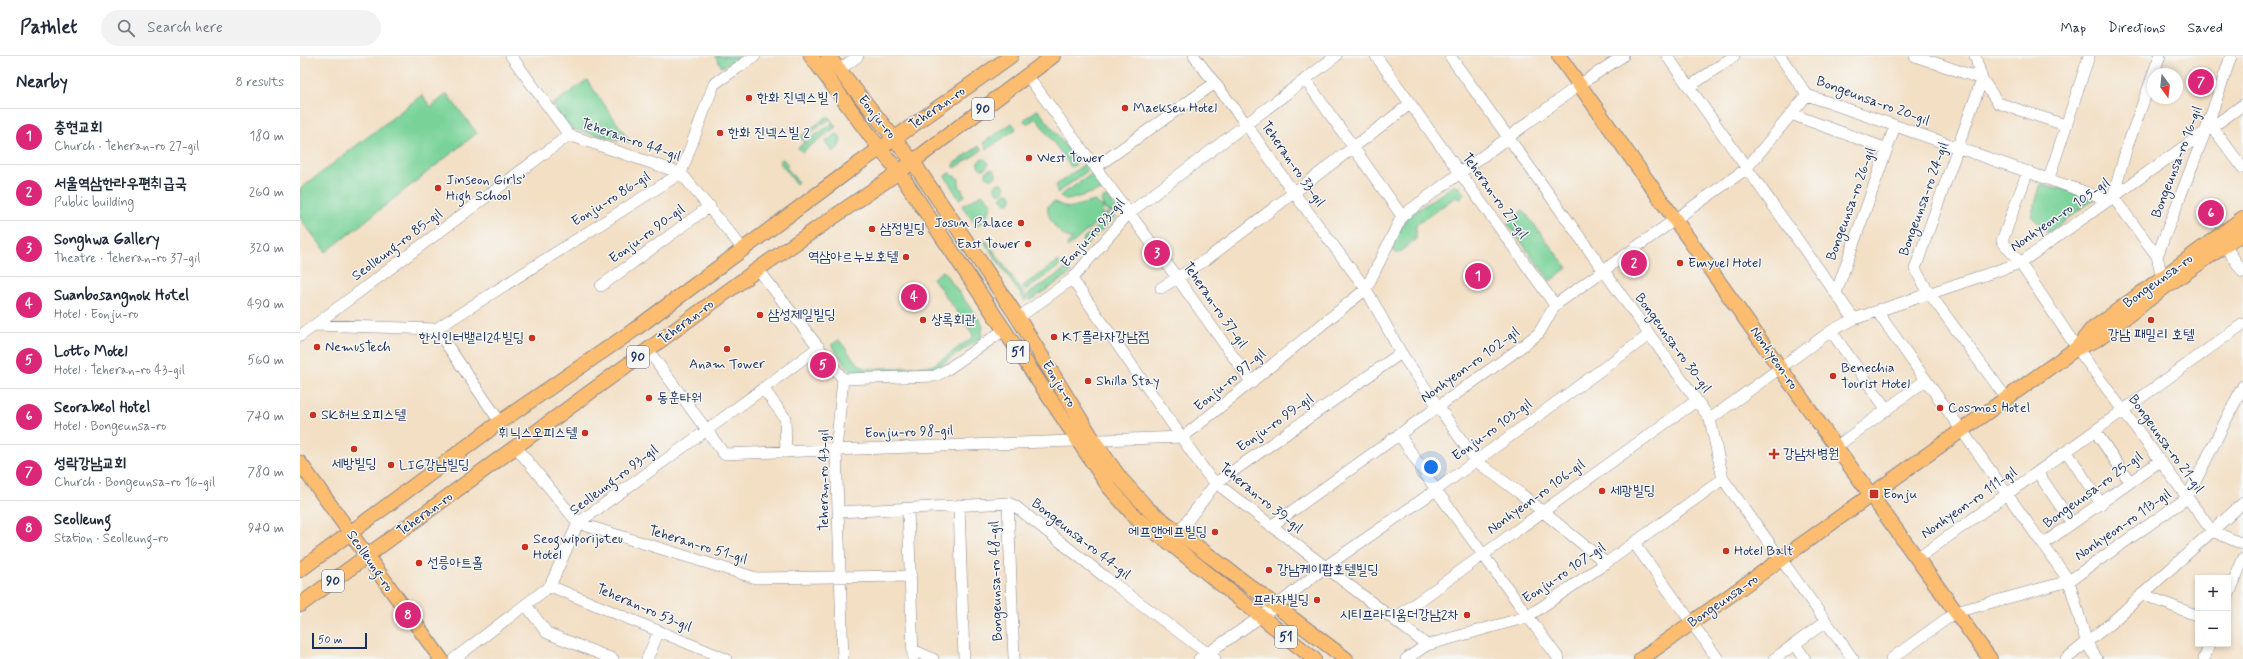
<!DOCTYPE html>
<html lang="en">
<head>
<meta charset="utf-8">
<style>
	:root { --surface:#fff; --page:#f2f2f3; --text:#1f2937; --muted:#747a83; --line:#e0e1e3; --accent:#db2777 }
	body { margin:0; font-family:Mynerve,"Poor Story",sans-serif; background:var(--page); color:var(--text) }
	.controls { position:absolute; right:12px; bottom:12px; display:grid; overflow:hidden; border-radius:0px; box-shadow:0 2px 6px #0003 }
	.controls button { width:36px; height:36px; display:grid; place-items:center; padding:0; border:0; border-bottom:1px solid var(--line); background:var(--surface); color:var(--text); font:20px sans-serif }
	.compass { position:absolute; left:1847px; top:12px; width:36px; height:36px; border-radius:50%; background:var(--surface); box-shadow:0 2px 6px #0003; rotate:165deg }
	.scale { position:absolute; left:12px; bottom:10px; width:55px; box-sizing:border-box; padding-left:4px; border:2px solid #1b2f5e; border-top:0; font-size:11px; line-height:14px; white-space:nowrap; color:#1b2f5e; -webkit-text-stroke:3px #f6f6f2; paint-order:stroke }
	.you { position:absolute; left:1131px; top:411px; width:14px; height:14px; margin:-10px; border:3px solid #fff; border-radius:50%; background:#1a73e8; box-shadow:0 0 0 6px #1a73e833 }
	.badge { display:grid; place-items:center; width:26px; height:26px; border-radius:50%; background:var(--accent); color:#fff; font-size:13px; font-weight:700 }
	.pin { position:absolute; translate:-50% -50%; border:2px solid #fff; box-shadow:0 1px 4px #0006 }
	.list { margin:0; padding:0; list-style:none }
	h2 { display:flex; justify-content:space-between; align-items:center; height:52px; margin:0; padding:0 16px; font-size:17px }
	h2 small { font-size:13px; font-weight:400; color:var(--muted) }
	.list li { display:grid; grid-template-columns:26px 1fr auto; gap:12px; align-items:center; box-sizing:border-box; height:56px; padding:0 16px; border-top:1px solid var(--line) }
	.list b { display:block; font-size:15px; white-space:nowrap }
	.list p { margin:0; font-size:13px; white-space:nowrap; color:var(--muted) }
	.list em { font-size:13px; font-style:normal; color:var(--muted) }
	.icon { flex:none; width:22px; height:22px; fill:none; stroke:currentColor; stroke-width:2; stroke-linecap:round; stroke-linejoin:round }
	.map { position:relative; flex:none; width:1943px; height:603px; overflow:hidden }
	header { display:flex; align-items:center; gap:24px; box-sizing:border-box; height:56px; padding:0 20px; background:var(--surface); border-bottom:1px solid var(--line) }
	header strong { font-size:19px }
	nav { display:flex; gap:22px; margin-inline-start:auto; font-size:14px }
	.search { width:280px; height:36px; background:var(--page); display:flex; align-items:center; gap:10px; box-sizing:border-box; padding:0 14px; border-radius:22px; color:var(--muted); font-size:15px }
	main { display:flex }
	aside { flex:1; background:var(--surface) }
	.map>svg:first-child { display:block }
	.green { fill:#79d399; stroke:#4a817c; fill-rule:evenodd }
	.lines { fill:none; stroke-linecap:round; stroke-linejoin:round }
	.minor-casing { stroke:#878791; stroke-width:12 }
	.major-casing { stroke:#878791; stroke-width:16 }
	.minor { stroke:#fff; stroke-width:11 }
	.major { stroke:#fcbd6f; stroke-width:14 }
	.poi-dot { fill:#c8321e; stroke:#f6f6f2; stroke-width:1.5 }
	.labels { text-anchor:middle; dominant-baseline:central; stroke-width:3; stroke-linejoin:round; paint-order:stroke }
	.shield { fill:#f6f6f2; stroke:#5d6b8a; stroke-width:1 }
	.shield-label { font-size:13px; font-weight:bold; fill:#1b2f5e }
	.poi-label { font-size:14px; fill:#1b2f5e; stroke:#f6f6f2; text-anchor:start }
	.street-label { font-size:14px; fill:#1b2f5e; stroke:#f6f6f2 }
</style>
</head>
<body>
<header>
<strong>Pathlet</strong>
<div class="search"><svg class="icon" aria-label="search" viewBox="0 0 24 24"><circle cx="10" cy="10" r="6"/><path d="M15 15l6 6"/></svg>Search here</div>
<nav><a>Map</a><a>Directions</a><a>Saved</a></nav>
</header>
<main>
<aside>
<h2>Nearby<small>8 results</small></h2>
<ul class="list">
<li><span class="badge">1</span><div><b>충현교회</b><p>Church · Teheran-ro 27-gil</p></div><em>180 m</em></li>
<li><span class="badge">2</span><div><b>서울역삼한라우편취급국</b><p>Public building</p></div><em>260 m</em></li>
<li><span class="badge">3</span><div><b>Songhwa Gallery</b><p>Theatre · Teheran-ro 37-gil</p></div><em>320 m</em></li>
<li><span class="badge">4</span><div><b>Suanbosangnok Hotel</b><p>Hotel · Eonju-ro</p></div><em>490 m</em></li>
<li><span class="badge">5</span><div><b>Lotto Motel</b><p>Hotel · Teheran-ro 43-gil</p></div><em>560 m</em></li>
<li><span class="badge">6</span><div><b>Seorabeol Hotel</b><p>Hotel · Bongeunsa-ro</p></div><em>740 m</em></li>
<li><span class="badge">7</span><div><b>성락강남교회</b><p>Church · Bongeunsa-ro 16-gil</p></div><em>780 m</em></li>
<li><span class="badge">8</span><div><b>Seolleung</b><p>Station · Seolleung-ro</p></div><em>940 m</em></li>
</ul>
</aside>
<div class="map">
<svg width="1943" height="603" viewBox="0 0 1943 603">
	<rect width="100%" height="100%" fill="#f6f6f2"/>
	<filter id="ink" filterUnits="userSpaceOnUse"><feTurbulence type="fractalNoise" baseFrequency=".025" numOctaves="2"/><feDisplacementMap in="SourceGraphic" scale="8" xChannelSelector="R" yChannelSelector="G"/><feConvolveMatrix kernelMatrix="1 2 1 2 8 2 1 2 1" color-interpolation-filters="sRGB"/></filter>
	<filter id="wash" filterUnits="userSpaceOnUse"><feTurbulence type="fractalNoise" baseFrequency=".012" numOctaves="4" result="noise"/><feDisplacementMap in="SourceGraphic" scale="16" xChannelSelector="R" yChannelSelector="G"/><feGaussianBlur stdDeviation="0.9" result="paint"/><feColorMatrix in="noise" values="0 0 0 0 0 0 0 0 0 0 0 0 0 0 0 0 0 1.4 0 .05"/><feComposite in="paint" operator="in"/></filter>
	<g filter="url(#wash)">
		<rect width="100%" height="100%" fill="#f3dfc4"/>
		<!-- green -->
		<path class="green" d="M415 0H439L422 11Z
			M287 24 331 87 268 72 252 49Z
			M147 38 177 77 26 196 0 162V133L122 39 131 51Z
			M737 54 739 55 777 105V108L771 111 736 62 727 68 724 64Z
			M528 60 536 71 502 96 498 92 504 87 500 81ZM530 63 533 67 504 87 502 83 507 80 506 77 511 76Z
			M712 67 716 73 687 93 683 87Z
			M537 78 541 83 539 91 533 96 525 86Z
			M679 90 682 94 655 112 653 108Z
			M483 103 488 109 486 111 498 126 496 128 479 105Z
			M678 108a5 5 0 1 1 10 0a5 5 0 1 1-10 0Z
			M786 107 790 113 757 137 756 129Z
			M686 118a5 5 0 1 1 10 0a5 5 0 1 1-10 0Z
			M649 117 659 123V129L665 140 659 143 645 120Z
			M793 117 805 133 768 144 760 140Z
			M695 132a5 5 0 1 1 10 0a5 5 0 1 1-10 0Z
			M1741 128 1797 141 1748 177 1731 160Z
			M1153 130H1158L1164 138 1160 144 1157 140 1116 169V183L1097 198 1090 192 1107 161Z
			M702 142a5 5 0 1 1 10 0a5 5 0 1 1-10 0Z
			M682 138 692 147 686 163 677 170 662 150Z
			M806 141 809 142 818 155 817 158 805 154 801 144Z
			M795 145 803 151 802 162 768 191 767 189 772 183C760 180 746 163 748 150L754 146 768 152Z
			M1223 154 1267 212 1250 225 1207 167Z
			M806 157 815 161 786 190H784L783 183 802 166Z
			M683 184H686L727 242 725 245Z
			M758 205 761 209 725 234 723 230Z
			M767 212 771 217 731 244 727 239Z
			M643 215 681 266 683 270 681 282 634 313 558 317 552 315 547 310 531 289 539 284 555 305 566 313 632 310 672 282 673 279 633 222Z"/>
	</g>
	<g filter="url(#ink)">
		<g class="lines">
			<!-- minor casing -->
			<g class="minor-casing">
				<path id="minor" d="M211 0 269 79
					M894 0 946 68 994 137 1066 233 1101 297 1176 405 1221 438 1306 507
					M1076 0 1255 249
					M1150 0 1410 363 1423 423 1553 603
					M1367 0 1554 263
					M1480 0 1507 39 1808 144
					M1615 0 1682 23 1698 47 1765 69
					M1675 0 1682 23 1615 213 1629 237 1707 343
					M539 14 558 0
					M1853 18 1860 0
					M727 19 878 223 952 327
					M1853 19 1827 91 1813 141 1857 200 1862 222
					M1005 23 1102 160
					M1389 31 1434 0
					M1491 58 1587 93
					M1912 71 1943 112
					M269 79 381 117 443 193
					M796 111 915 27
					M1728 115 1702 185 1720 207 1777 292 1912 475 1943 488
					M1749 122 1789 0
					M1925 190 1943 216
					M1857 200 1906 74 1931 0
					M458 213 543 323 536 394 543 603
					M772 223 907 418 916 427 1127 589
					M301 230 410 150
					M861 232 907 203 1110 48
					M1536 237 1595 70
					M1580 253 1581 261 1769 525 1787 588 1797 603
					M718 262 772 223 829 157 1036 0
					M15 269 136 273 200 366
					M136 273 381 117 414 28 455 0
					M1531 275 1587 354
					M0 280 269 79
					M348 294 424 398 883 381 1066 233 1102 160 1279 29 1323 0
					M543 323 635 320 645 315 704 274
					M463 332 485 362 486 396
					M1410 363 1531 275 1554 263 1720 207 1943 49
					M1795 375 1830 426
					M1099 378 1136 434 1259 603
					M216 391 278 467 456 522 611 520
					M1536 391 1626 324
					M1767 396 1801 448
					M1738 417 1772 467
					M708 447 714 603
					M659 449 664 603
					M608 453 613 603
					M538 456 708 447 715 450 805 521 915 603
					M971 470 1212 298 1239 277 1255 249 1446 113 1507 39
					M879 476 916 427 1101 297
					M1334 487 1418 603
					M1743 488 1860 405
					M1617 503 1943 268
					M250 530 426 603
					M1842 538 1898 560
					M1928 541 1943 503
					M226 549 247 577 313 603
					M1094 563 1396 345
					M1495 588 1505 603
					M613 594 633 603
					M154 603 250 530 278 467 407 374 519 291
					M347 603 359 575
					M899 603 975 551 1025 511 1136 434 1349 279
					M1106 603 1127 589 1227 561 1306 507 1423 423
					M1474 603 1525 566
					M1591 603 1656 556 1769 525 1887 442 1943 330
					M1766 603 1812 566 1943 447
					M1904 603 1910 588"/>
			</g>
			<!-- major casing -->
			<g class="major-casing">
				<path id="major" d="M511 0 580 93 599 116 809 431 837 463 866 484 1014 603
					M528 0 613 106 718 262 794 385 820 422 849 454 1046 603
					M1259 0 1536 391 1690 603
					M1777 292 1790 275 1943 162
					M0 407 141 603
					M0 514 200 366 334 274 554 111 711 0
					M0 549 458 213 599 116 753 0
					M1341 603 1777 292 1796 284 1865 231 1943 177"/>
			</g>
			<!-- minor -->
			<use href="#minor" class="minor"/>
			<!-- major -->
			<use href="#major" class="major"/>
		</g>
	</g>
	<!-- markers -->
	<g class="poi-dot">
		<circle cx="449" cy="42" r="4"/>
		<circle cx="825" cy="52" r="4"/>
		<circle cx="420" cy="77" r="4"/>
		<circle cx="729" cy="102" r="4"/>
		<circle cx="138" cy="132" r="4"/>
		<circle cx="721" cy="167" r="4"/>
		<circle cx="572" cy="173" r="4"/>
		<circle cx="728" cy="188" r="4"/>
		<circle cx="606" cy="201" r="4"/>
		<circle cx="1380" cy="207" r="4"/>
		<circle cx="460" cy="259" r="4"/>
		<circle cx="623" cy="264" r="4"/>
		<circle cx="1851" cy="264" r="4"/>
		<circle cx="754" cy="281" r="4"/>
		<circle cx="232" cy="282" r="4"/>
		<circle cx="17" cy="291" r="4"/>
		<circle cx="427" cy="293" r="4"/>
		<circle cx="1533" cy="320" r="4"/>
		<circle cx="788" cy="325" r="4"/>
		<circle cx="349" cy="342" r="4"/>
		<circle cx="1640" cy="352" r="4"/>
		<circle cx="13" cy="359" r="4"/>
		<circle cx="285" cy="377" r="4"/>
		<circle cx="54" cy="393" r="4"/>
		<path d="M1472 392h4v4h4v4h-4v4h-4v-4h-4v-4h4z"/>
		<circle cx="91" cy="409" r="4"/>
		<circle cx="1302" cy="435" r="4"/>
		<rect x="1569" y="433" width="10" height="10" rx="2"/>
		<circle cx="915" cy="476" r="4"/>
		<circle cx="225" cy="491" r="4"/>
		<circle cx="1426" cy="495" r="4"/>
		<circle cx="119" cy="507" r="4"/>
		<circle cx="969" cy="514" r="4"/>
		<circle cx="1017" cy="544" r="4"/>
		<circle cx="1167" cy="559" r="4"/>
	</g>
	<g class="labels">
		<!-- shield labels -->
		<g class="shield">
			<rect x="672" y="42" width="22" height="22" rx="3"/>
			<rect x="707" y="285" width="22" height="22" rx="3"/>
			<rect x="327" y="290" width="22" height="22" rx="3"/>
			<rect x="22" y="514" width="22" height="22" rx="3"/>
			<rect x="975" y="570" width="22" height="22" rx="3"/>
		</g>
		<g class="shield-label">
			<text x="683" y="53">90</text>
			<text x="718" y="296">51</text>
			<text x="338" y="301">90</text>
			<text x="33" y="525">90</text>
			<text x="986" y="581">51</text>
		</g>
		<!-- poi labels -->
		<g class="poi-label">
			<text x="457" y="42">한화 진넥스빌 1</text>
			<text x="833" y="52">Maekseu Hotel</text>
			<text x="428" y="77">한화 진넥스빌 2</text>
			<text x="737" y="102">West Tower</text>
			<text x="146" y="124">Jinseon Girls’<tspan x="146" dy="16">High School</tspan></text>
			<text x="713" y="167" text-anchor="end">Josun Palace</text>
			<text x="580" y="173">삼정빌딩</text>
			<text x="720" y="188" text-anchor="end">East Tower</text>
			<text x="598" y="201" text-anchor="end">역삼아르누보호텔</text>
			<text x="1388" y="207">Emyuel Hotel</text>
			<text x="468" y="259">삼성제일빌딩</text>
			<text x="631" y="264">상록회관</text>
			<text x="1851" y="279" text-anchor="middle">강남 패밀리 호텔</text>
			<text x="762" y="281">KT플라자강남점</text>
			<text x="224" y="282" text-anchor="end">한신인터밸리24빌딩</text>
			<text x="25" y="291">NemusTech</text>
			<text x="427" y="308" text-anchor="middle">Anam Tower</text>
			<text x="1541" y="312">Benechia<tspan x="1541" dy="16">Tourist Hotel</tspan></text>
			<text x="796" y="325">Shilla Stay</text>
			<text x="357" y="342">동훈타워</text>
			<text x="1648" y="352">Cosmos Hotel</text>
			<text x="21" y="359">SK허브오피스텔</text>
			<text x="277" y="377" text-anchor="end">휘닉스오피스텔</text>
			<text x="1483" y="398">강남차병원</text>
			<text x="54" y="408" text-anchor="middle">세방빌딩</text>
			<text x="99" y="409">LIG강남빌딩</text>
			<text x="1310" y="435">세광빌딩</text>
			<text x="1583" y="438">Eonju</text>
			<text x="907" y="476" text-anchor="end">에프앤에프빌딩</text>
			<text x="233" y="483">Seogwiporijoteu<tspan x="233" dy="16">Hotel</tspan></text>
			<text x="1434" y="495">Hotel Balt</text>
			<text x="127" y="507">선릉아트홀</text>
			<text x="977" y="514">강남케이팝호텔빌딩</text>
			<text x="1009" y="544" text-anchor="end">프라자빌딩</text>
			<text x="1159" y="559" text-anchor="end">시티프라디움더강남2차</text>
		</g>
		<!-- street labels -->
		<g class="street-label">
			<text transform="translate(1573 45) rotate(20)">Bongeunsa-ro 20-gil</text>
			<text transform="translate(637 52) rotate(-35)">Teheran-ro</text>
			<text transform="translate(577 61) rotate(51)">Eonju-ro</text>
			<text transform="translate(331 84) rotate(19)">Teheran-ro 44-gil</text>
			<text transform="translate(1877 106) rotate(-69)">Bongeunsa-ro 16-gil</text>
			<text transform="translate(993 108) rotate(55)">Teheran-ro 33-gil</text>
			<text transform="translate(1195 140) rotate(54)">Teheran-ro 27-gil</text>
			<text transform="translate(311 143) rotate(-32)">Eonju-ro 86-gil</text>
			<text transform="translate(1624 143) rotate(-70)">Bongeunsa-ro 24-gil</text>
			<text transform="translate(1551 148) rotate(-70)">Bongeunsa-ro 26-gil</text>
			<text transform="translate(1760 159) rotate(-35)">Nonhyeon-ro 105-gil</text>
			<text transform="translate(793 177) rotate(-48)">Eonju-ro 93-gil</text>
			<text transform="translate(347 178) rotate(-36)">Eonju-ro 90-gil</text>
			<text transform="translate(97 189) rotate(-37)">Seolleung-ro 85-gil</text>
			<text transform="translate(1858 225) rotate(-36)">Bongeunsa-ro</text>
			<text transform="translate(915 249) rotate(55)">Teheran-ro 37-gil</text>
			<text transform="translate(386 266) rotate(-37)">Teheran-ro</text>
			<text transform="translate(1373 287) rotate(54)">Bongeunsa-ro 30-gil</text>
			<text transform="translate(1474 302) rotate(55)">Nonhyeon-ro</text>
			<text transform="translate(1170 309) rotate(-36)">Nonhyeon-ro 102-gil</text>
			<text transform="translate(930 324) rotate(-40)">Eonju-ro 97-gil</text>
			<text transform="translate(759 328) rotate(58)">Eonju-ro</text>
			<text transform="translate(975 367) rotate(-35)">Eonju-ro 99-gil</text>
			<text transform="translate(1192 374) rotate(-36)">Eonju-ro 103-gil</text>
			<text transform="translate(609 376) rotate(-2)">Eonju-ro 98-gil</text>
			<text transform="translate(1866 388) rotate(54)">Bongeunsa-ro 21-gil</text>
			<text transform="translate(314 424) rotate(-37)">Seolleung-ro 93-gil</text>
			<text transform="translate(524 424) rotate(-90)">Teheran-ro 43-gil</text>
			<text transform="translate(1793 434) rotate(-36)">Bongeunsa-ro 25-gil</text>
			<text transform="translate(1236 441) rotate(-36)">Nonhyeon-ro 106-gil</text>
			<text transform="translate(961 442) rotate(39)">Teheran-ro 39-gil</text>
			<text transform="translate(1669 447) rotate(-35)">Nonhyeon-ro 111-gil</text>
			<text transform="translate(125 458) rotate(-36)">Teheran-ro</text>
			<text transform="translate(1823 469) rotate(-35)">Nonhyeon-ro 113-gil</text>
			<text transform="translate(781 483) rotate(38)">Bongeunsa-ro 44-gil</text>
			<text transform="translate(398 489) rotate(17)">Teheran-ro 51-gil</text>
			<text transform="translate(70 505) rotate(55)">Seolleung-ro</text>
			<text transform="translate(1264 517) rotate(-34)">Eonju-ro 107-gil</text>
			<text transform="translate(696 525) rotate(-92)">Bongeunsa-ro 48-gil</text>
			<text transform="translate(1423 545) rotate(-35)">Bongeunsa-ro</text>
			<text transform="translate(344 552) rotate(23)">Teheran-ro 53-gil</text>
		</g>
	</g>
</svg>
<div class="controls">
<button>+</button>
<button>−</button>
</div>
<svg class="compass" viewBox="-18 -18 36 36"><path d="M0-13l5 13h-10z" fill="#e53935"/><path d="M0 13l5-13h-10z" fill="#747a83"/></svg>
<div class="scale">50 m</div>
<div class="you"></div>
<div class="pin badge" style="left:1178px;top:220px">1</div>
<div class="pin badge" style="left:1334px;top:207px">2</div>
<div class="pin badge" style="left:857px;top:197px">3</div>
<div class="pin badge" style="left:614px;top:241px">4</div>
<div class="pin badge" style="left:523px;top:309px">5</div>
<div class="pin badge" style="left:1911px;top:157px">6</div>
<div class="pin badge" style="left:1901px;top:26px">7</div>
<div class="pin badge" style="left:108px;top:559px">8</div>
</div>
</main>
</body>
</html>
